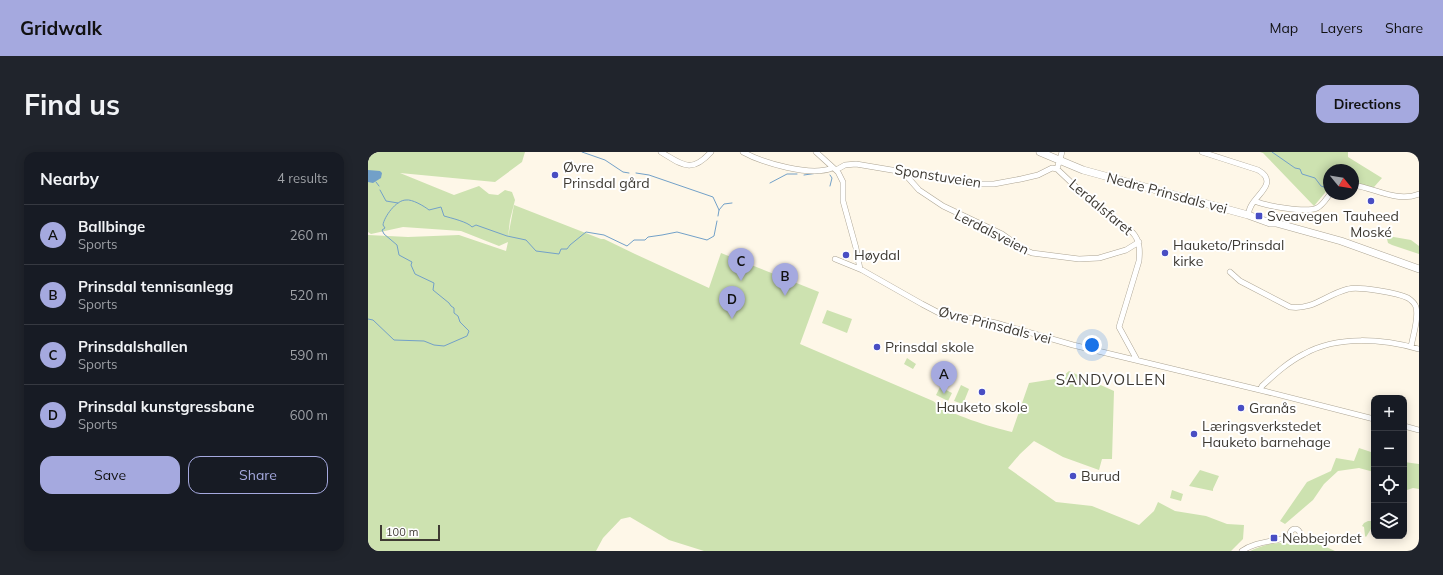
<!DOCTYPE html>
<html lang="en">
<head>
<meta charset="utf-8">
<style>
	:root { --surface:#171b24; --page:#20242c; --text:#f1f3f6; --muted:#9ea1a6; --line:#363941; --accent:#a5a9df }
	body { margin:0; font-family:Mulish,sans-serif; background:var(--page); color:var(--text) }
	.controls { position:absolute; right:12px; bottom:12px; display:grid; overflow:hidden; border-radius:8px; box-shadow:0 2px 10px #0003 }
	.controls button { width:36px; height:36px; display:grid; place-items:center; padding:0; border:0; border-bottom:1px solid var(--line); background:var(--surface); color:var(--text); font:20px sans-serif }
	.compass { position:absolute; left:955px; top:12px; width:36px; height:36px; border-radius:50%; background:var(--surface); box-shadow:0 2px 10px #0003; rotate:120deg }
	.scale { position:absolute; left:12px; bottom:10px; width:60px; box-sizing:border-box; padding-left:4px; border:2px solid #3e3a33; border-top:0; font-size:11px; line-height:14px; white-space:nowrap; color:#3e3a33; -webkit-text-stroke:3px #fff; paint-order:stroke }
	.you { position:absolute; left:724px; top:193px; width:14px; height:14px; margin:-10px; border:3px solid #fff; border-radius:50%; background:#1a73e8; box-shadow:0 0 0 6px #1a73e833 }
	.badge { display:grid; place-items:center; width:26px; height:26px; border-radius:50%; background:var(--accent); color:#111; font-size:13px; font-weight:700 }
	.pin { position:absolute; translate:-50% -33px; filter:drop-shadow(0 1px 2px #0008) }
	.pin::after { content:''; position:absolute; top:21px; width:14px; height:12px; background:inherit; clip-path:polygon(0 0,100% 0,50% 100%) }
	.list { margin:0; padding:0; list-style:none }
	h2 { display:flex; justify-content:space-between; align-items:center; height:52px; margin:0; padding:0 16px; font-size:17px }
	h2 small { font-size:13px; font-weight:400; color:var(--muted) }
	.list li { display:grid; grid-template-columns:26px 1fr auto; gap:12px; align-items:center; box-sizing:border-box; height:60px; padding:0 16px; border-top:1px solid var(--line) }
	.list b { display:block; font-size:15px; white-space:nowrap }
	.list p { margin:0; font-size:13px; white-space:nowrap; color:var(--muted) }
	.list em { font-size:13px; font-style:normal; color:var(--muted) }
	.actions { display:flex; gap:8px; padding:12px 16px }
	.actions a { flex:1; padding:9px 0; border:1px solid var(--accent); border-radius:12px; text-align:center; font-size:14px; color:var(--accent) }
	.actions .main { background:var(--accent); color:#111 }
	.icon { flex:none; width:22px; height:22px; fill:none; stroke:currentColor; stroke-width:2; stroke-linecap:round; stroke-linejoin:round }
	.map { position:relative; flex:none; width:1051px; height:399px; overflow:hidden; border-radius:12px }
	header { display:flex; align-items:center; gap:24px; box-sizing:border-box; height:56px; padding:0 20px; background:var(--accent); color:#111 }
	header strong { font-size:19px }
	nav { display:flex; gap:22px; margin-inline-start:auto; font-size:14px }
	.intro { display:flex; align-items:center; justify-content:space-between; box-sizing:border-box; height:96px; padding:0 24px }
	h1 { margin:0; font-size:28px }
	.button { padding:10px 18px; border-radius:12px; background:var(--accent); color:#111; font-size:14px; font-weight:700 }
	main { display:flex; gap:24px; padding:0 24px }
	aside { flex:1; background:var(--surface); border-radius:12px; box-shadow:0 2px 10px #0003 }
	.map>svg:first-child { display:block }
	.green { fill:#cde2b0 }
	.water { fill:#72a0c8 }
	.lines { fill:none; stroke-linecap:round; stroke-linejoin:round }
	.stream { stroke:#72a0c8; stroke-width:1 }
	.street-casing { stroke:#ada594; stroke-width:6 }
	.secondary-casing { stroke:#ada594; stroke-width:8 }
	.street { stroke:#fff; stroke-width:5 }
	.secondary { stroke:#fff; stroke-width:7 }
	.poi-dot { fill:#494ec3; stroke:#fff; stroke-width:1.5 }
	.labels { text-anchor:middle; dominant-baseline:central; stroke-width:4; stroke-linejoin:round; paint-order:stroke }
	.poi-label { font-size:14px; fill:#3e3a33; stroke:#fff; text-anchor:start }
	.street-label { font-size:14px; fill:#3e3a33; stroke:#fff }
	.neighbourhood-label { font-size:15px; letter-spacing:1px; fill:#3e3a33; stroke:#fff }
</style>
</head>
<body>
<header>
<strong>Gridwalk</strong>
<nav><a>Map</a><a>Layers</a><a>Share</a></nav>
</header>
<div class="intro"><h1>Find us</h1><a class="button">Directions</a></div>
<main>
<aside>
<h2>Nearby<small>4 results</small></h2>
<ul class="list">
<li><span class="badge">A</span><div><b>Ballbinge</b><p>Sports</p></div><em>260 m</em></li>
<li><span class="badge">B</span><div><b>Prinsdal tennisanlegg</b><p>Sports</p></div><em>520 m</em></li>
<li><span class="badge">C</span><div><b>Prinsdalshallen</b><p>Sports</p></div><em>590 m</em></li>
<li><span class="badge">D</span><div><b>Prinsdal kunstgressbane</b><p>Sports</p></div><em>600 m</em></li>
</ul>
<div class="actions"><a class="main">Save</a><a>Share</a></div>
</aside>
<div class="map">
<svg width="1051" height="399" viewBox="0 0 1051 399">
	<rect width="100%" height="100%" fill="#fef7e8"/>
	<!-- green -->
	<path class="green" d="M0 0H157L154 10 127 30 32 21 86 43 111 34 121 42 130 43 137 38 144 40 147 48 142 68 140 85 146 53 233 87H236L267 102 341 136 353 101 451 140 432 192 565 249C582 263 623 275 644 280L661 231 693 226 701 219 746 239 744 307H734L731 318 695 305 666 289 652 302 640 316 688 350 724 354 771 373 786 359 790 350 807 359 838 364 859 372 876 373 875 387 863 399H336L301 388 262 365 253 367 235 386 228 399H0V83L40 85 91 83 138 99 140 90 131 94 93 79 35 75 3 82 0 80Z
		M892 0H980V5L1014 26 1006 35 985 34V18H961V36L946 54 895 1Z
		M1020 84 1043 88 1051 94V102L1024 93 1020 91 1019 87Z
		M459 158 484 167 479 181 454 171Z
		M539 206 548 212 545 217 536 212Z
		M593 233 601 237 595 252 586 249Z
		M572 235 584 241 580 249 568 243Z
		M991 296 1006 301V320L991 316 970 319 956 332 945 348 917 372 912 369 939 330 963 319 968 306 986 309Z
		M1036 310 1051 312V337L1045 336 1036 339Z
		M832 318 851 324 845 337V339L821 334Z
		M804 338 815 342 813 349 802 346Z
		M1000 369H1003L1006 372 998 385 997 384 996 375 994 374 996 371Z
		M936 389 956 394 967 399H882C895 393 912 388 925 393Z"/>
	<!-- water -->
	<path class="water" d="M0 18 12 19 14 21 13 26 5 31 0 30Z"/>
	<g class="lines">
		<!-- stream -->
		<path class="stream" d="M214 0 237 8 255 20 261 21
			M904 0 927 16 932 17 934 22 947 26 953 34 961 37
			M268 21 281 23 345 45 351 58
			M436 23 450 21
			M462 23 464 26 462 34
			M8 30 11 34
			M402 31 419 22H429
			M12 38 18 49 30 51
			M350 64 351 58 356 52 364 51
			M0 167 5 168 26 188 56 189 66 193 76 194 99 184 101 179 92 170 90 164 86 161V156L83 154 81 151 65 138 66 131 47 122 43 113 44 110 31 103 29 93 16 82 14 78 17 76 15 73C16 65 28 48 38 48 44 47 56 54 61 58L73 55 76 64C83 66 100 70 104 75L108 73 139 84 158 88 168 99 191 102 193 97H199L202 93 218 80 236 83 259 94 266 88H277L280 85 294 83 309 80 339 88 346 84 349 69"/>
		<!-- street casing -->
		<g class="street-casing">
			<path id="street" d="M293 0C315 13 323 22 343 0
				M375 0C395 11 443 25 464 16
				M448 0 470 20 475 30V49L488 96 492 117
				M834 0 890 18C911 30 889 42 883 54 881 57 881 60 880 63
				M689 17 726 52 765 81C772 89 772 98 771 109L751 175 769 208
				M689 17 694 0
				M468 18 477 13 488 12 607 32H626L653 27 670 23 684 16 689 17
				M535 20 551 38 575 54 634 82 655 97 664 101 711 107 731 106 758 98 771 90
				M985 33C1007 36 1029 51 1051 42
				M887 49C898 54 938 61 949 56 955 53 958 47 962 42
				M467 107 494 118 554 152 575 163 589 166H605L628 171 705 193 896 239 1006 267
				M862 120 872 129 922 155C946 158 957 143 980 137 990 134 1030 141 1040 146 1043 148 1047 152 1048 155 1051 166 1045 183 1043 195
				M892 238 894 234C907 222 920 210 936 202 970 183 1015 187 1051 197
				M1036 274 1051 278
				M922 382a5 5 0 1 1 10 0a5 5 0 1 1-10 0Z
				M874 399C888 389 907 390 923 384"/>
		</g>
		<!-- secondary casing -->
		<g class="secondary-casing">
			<path id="secondary" d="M672 0 715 18 880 63 902 71H908
				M903 68 908 71 973 89 1051 117"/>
		</g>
		<!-- street -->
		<use href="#street" class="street"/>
		<!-- secondary -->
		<use href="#secondary" class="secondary"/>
	</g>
	<!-- markers -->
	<g class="poi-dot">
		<circle cx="187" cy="23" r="4"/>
		<circle cx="1003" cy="49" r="4"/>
		<rect x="887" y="60" width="8" height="8" rx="2"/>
		<circle cx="797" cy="101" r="4"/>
		<circle cx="478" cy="103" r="4"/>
		<circle cx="509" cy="195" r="4"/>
		<circle cx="614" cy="240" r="4"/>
		<circle cx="873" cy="256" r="4"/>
		<circle cx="826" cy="282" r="4"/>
		<circle cx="705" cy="324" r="4"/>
		<rect x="902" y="382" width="8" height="8" rx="2"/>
	</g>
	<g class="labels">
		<!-- poi labels -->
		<g class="poi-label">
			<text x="195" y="15">Øvre<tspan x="195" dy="16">Prinsdal gård</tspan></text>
			<text x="899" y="64">Sveavegen</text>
			<text x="1003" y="64" text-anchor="middle">Tauheed<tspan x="1003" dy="16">Moské</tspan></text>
			<text x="805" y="93">Hauketo/Prinsdal<tspan x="805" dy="16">kirke</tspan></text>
			<text x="486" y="103">Høydal</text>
			<text x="517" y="195">Prinsdal skole</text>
			<text x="614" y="255" text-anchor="middle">Hauketo skole</text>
			<text x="881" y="256">Granås</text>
			<text x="834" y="274">Læringsverkstedet<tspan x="834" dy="16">Hauketo barnehage</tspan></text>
			<text x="713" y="324">Burud</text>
			<text x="914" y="386">Nebbejordet</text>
		</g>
		<!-- street labels -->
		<g class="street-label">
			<text transform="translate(570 24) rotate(9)">Sponstuveien</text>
			<text transform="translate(799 41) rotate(15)">Nedre Prinsdals vei</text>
			<text transform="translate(733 55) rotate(40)">Lerdalsfaret</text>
			<text transform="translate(624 80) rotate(27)">Lerdalsveien</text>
			<text transform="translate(627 173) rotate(14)">Øvre Prinsdals vei</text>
		</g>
		<!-- neighbourhood labels -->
		<g class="neighbourhood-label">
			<text x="743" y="227">SANDVOLLEN</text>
		</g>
	</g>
</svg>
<div class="controls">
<button>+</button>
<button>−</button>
<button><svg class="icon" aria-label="locate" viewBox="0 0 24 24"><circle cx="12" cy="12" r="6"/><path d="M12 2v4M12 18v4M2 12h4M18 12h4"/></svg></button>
<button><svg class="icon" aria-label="layers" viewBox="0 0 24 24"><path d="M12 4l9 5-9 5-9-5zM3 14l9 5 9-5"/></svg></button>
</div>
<svg class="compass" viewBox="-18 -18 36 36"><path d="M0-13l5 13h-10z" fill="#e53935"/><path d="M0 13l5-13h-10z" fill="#9ea1a6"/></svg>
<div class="scale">100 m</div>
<div class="you"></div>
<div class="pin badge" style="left:576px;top:242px">A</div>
<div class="pin badge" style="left:417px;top:144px">B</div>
<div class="pin badge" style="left:373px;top:129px">C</div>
<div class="pin badge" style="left:364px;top:167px">D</div>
</div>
</main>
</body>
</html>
